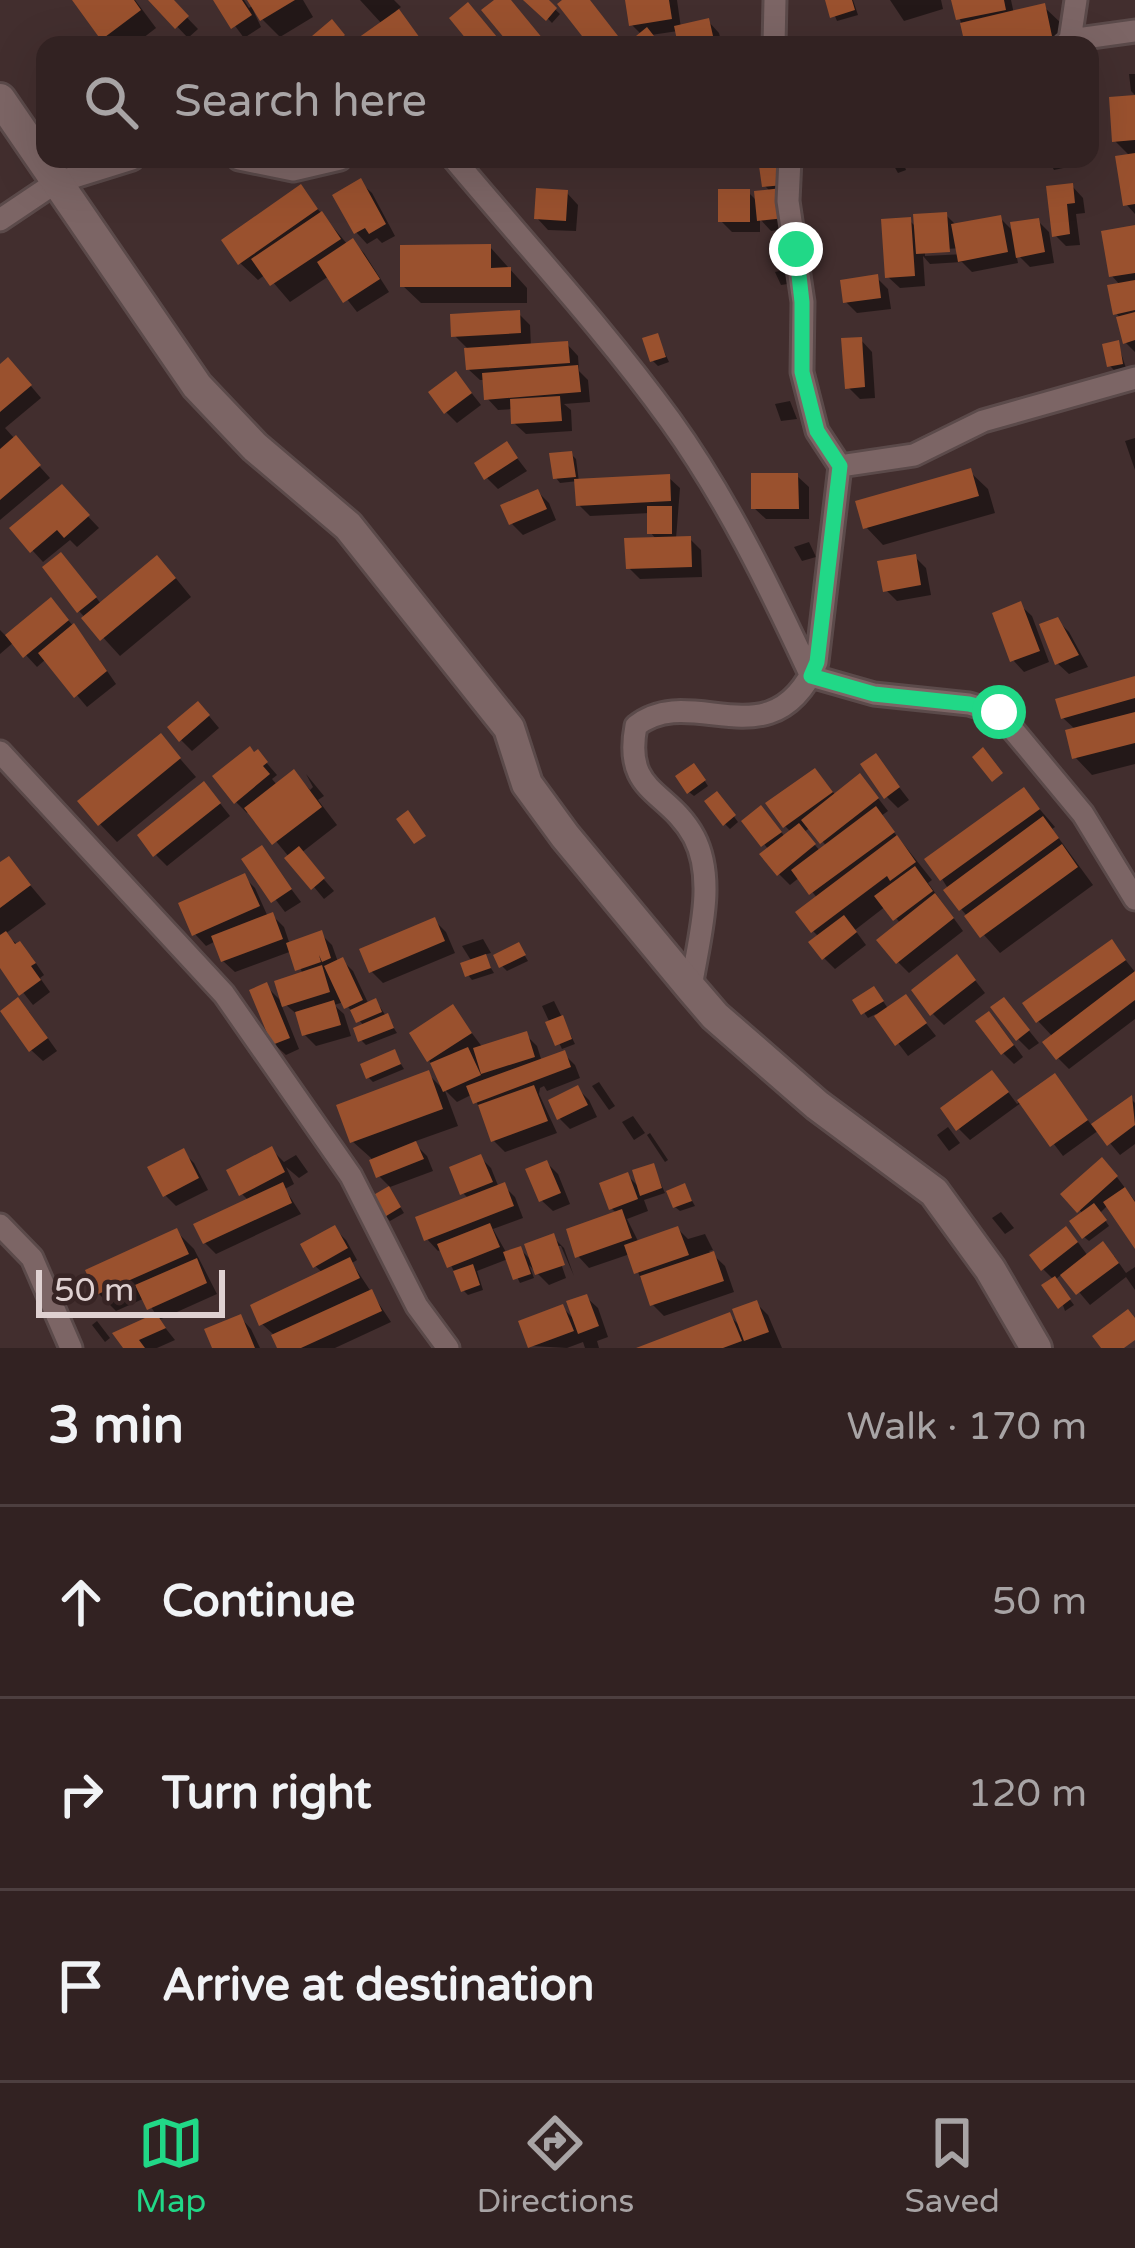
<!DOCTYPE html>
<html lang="en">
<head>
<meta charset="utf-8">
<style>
	:root { --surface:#322222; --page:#3d2f2f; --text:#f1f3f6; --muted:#a8a4a5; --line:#4d3f40; --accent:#21d887 }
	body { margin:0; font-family:"Varela Round",sans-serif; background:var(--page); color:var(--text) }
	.scale { position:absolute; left:36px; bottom:30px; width:189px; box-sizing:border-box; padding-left:12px; border:6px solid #dfd1d1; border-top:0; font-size:33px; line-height:42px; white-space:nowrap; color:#dfd1d1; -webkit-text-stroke:9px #372424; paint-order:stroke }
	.stop { position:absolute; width:36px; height:36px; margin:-27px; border:9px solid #21d887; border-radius:50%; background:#fff }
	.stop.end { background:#21d887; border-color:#fff; box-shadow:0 3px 12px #0008 }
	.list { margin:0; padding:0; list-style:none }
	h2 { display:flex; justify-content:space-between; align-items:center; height:156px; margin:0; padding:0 48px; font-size:51px }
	h2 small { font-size:39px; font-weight:400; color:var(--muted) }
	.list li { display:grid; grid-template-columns:78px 1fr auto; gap:36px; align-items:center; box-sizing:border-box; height:192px; padding:0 48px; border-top:3px solid var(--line) }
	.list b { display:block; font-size:45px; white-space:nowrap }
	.list em { font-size:39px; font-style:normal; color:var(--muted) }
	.icon { flex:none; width:66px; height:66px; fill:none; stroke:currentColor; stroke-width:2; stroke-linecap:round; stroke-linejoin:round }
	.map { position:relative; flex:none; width:1135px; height:1348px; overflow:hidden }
	.search { position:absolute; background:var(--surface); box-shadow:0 12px 48px #0002; left:36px; right:36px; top:36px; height:132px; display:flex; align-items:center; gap:30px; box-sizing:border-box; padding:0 42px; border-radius:24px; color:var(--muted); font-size:45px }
	.sheet { height:732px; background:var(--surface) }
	nav { display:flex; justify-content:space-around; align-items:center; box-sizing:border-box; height:168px; border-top:3px solid var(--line); background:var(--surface); font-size:33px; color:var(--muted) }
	nav a { display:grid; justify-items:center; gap:6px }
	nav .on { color:var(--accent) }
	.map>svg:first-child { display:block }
	.shadow { fill:#0007; fill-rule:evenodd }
	.building { fill:#9a512e }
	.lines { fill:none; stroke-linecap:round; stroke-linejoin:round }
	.street-casing { stroke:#5b4a4a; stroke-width:27 }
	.secondary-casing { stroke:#5b4a4a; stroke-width:36 }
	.street { stroke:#7c6565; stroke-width:21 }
	.secondary { stroke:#7c6565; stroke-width:30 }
	.route { stroke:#21d887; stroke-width:15 }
</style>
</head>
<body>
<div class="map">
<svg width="1135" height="1348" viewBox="0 0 1135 1348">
	<rect width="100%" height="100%" fill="#422e2e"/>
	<!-- shadow -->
	<path class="shadow" d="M75 0H135L156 28 134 45H111Z
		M152 0H170L198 29 188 38Z
		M216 0H244L249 8 254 5 251 0H303L313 17 280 37 253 10 261 27 244 38Z
		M360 0H394L401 7 396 11 425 45H367L382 24Z
		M530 0H545L560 14 552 23Z
		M628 0H677L681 28 708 21 719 33 722 45H681L678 31 651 35 660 45H630L642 35 632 25Z
		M828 0H853L858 15 837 21Z
		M890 0H941L943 9 904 21Z
		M954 0H1011L1014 14 1044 7 1062 24 1067 45H968Z
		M1129 74H1135V95L1131 91Z
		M1135 98V214L1126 204 1130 156 1115 141Z
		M761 159H788L795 228 771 231 760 219V232H732L721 221 748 192 758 202 771 192 765 186Z
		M890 159H902L906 170 898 173Z
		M1048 159H1066L1068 167 1054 170Z
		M360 182 372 193 395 236 382 243 377 238 367 244 356 232Z
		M1072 186 1083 198 1085 213 1076 214 1080 245 1066 246 1055 235Z
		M300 188 348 245 353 242 364 253 389 292 357 312 329 276 290 302 266 274 258 280 240 263Z
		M567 193 578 205 576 231 548 230 537 218Z
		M946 215 957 226 1000 218 1015 233 1038 221 1049 232 1054 263 1030 267 1016 253 1018 263 972 272 962 262 930 264 923 256 925 286 900 288 888 277 909 220 917 228ZM964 248 965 254 925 256V250Z
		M1135 228V352L1125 342 1121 319 1116 313 1121 286 1112 276Z
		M490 247 527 288V303H421L403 286Z
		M788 269 794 283 781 285 775 272Z
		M877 278 888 289 891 309 857 313 846 302Z
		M519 314 530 325 531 347 567 344 578 356 579 371 588 380 590 402 564 404 571 410 572 431 526 434 514 423 513 409 498 410 487 398 485 380H480L468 369 467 348 454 335Z
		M657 336 669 362 658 366 653 361Z
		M861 340 872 352 875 398 860 399 848 387Z
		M1118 344 1126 368 1114 370 1109 365Z
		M0 368 19 372 41 398 5 428 50 478 0 520Z
		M466 386 481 405 457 423 446 412Z
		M790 401 797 419 781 421 775 404Z
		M1135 438V470L1125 441Z
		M507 445 527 471 498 489 487 478Z
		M571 454 576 459 579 482 668 477 680 488 676 539H690L701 550 702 577 640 579 629 568 657 540 650 532V513L590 516 579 505 578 481 560 483 556 478Z
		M970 472 988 489 995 513 883 545 866 527Z
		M797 476 809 487V519H766L754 508Z
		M61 488 99 528 77 547 70 540 43 562 13 529Z
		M538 492 549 503 556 520 523 535 512 524Z
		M809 542 816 557 802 561 794 547Z
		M915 557 926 568 931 595 897 601 886 590Z
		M72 567 102 605 174 576 191 597 120 656 79 611Z
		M51 601 85 639 116 684 87 707 46 659 37 667 14 642 0 654V630L7 637Z
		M1020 605 1032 616 1049 662 1024 672 1013 660Z
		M1057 620 1069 632 1088 667 1069 674 1057 663Z
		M1135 679V764L1092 775 1075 757 1076 730 1063 718Z
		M209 716 219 728 192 751 181 740Z
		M161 737 196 777 117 842 100 824Z
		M258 753 277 775 272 779 278 786 294 773 310 790 313 787 306 774 324 796 318 800 337 825 301 853 334 891 324 899 250 810 247 813 236 802Z
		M875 756 909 800 898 808 887 797Z
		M698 771 708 786 694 796 689 792Z
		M826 783 836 796 871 789 888 811 881 816 932 880 928 883 963 931 909 973 898 962 901 924 886 906 855 930 866 945 835 969 824 958 820 938 813 931 818 899 800 877 790 885 779 874 769 850 745 821 772 820 785 837 791 832 785 826ZM811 827 827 847 820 851 804 832Z
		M1024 791 1055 827 1052 829 1093 885 1000 953 961 909 942 879Z
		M215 797 230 816 167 866 156 855Z
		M721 799 738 822 730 829 725 824Z
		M261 849 301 902 285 912 245 859Z
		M9 860 46 904 5 934 31 956 44 975 40 978 50 992 33 1005 0 963V866Z
		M244 877 255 888 268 917 272 915 284 927 290 945 321 934 332 945 338 962 342 960 353 971 369 1005 375 1002 380 1007 397 1033 366 1045 361 1040 364 1026 344 1002 334 1005 344 1014 351 1036 316 1046 305 1035 299 1016 279 999 299 1049 286 1055 274 1044 266 986 284 1004 303 974 292 951 235 972 223 961 216 941 206 946 195 934Z
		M435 921 446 932 455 953 383 983 371 971Z
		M483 939 491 953 483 955 494 973 472 980 468 975 472 962 462 946Z
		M1112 943 1135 972V1019L1069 1069 1058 1058 1053 1037 1038 1021Z
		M519 946 528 961 507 971 502 966Z
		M967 970 985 993 944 1025 933 1014Z
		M879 995 889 1010 906 998 936 1036 908 1056 876 1014 868 1018 856 1001Z
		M554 1001 575 1044 562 1049 542 1006Z
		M453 1008 483 1048 526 1035 537 1046 542 1062 564 1054 575 1065 580 1078 547 1091 544 1086 540 1088 539 1094 557 1133 505 1152 494 1141 473 1094 457 1102 445 1090 429 1060Z
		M29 1012 57 1051 43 1061 31 1050Z
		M1014 1012 1039 1043 1029 1050 1018 1039Z
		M1000 1026 1023 1057 1014 1064 1003 1053Z
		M394 1053 404 1069 373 1082 368 1077Z
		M428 1074 445 1091 458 1126 413 1142 427 1156 433 1171 390 1187 379 1176 371 1158 352 1141Z
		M1055 1077 1093 1127 1131 1099 1135 1103V1144L1120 1155 1099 1130 1063 1156 1022 1102 970 1140 959 1129 1003 1085 1017 1104Z
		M599 1082 615 1106 609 1110 592 1086Z
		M578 1089 589 1100 597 1117 570 1129 559 1118Z
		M633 1116 645 1133 634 1140 622 1122Z
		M948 1127 960 1143 949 1151 937 1135Z
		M650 1133 668 1160 665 1162 647 1135Z
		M272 1150 284 1162 296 1155 308 1172 299 1178 286 1167 294 1184 285 1189 301 1214 216 1254 205 1243 249 1201 242 1194Z
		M183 1152 194 1163 208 1190 176 1206 165 1195Z
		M480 1157 491 1168 499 1188 504 1186 515 1197 523 1218 493 1229 507 1254 520 1249 533 1262 553 1237 564 1248 574 1276 561 1246H555L566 1278 549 1285 529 1265 534 1278 520 1283 508 1259 477 1271 483 1290 468 1295 463 1290 443 1249 438 1251 427 1239 469 1199 463 1193Z
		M547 1163 558 1174 570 1204 553 1211 541 1200Z
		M653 1166 665 1193 644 1200 648 1211 627 1219 639 1243 678 1229 688 1239 705 1234 713 1250 709 1251 725 1266 734 1292 664 1316 652 1304 630 1254 589 1268 578 1256 618 1214 612 1209 628 1176 642 1190Z
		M1113 1172 1135 1201V1244L1108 1205 1100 1213 1109 1226 1089 1241 1084 1237 1083 1214 1065 1194Z
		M684 1187 695 1206 680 1211 675 1207Z
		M393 1195 404 1213 390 1221 385 1216Z
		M1001 1212 1014 1228 1005 1234 992 1218Z
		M335 1229 346 1240 357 1260 352 1263 391 1322 335 1348H280L274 1335 262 1324 323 1273 315 1266Z
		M177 1232 194 1249 217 1294 159 1320 175 1340 157 1348H126L116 1334 157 1316 145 1298 116 1311 99 1294Z
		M1077 1241 1088 1256H1114L1126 1273 1135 1267V1290L1126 1277 1090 1305 1063 1273 1055 1280 1074 1305 1065 1311 1054 1280 1043 1269Z
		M586 1297 598 1308 608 1337 597 1341 599 1348H585L583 1342 567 1348 531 1346 562 1307 577 1322Z
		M756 1303 768 1315 782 1348H645L729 1315 743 1329Z
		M240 1317 251 1329 260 1348H215L208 1331Z
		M97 1321 110 1338 105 1342 92 1325Z"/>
	<!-- building -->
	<path class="building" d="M72 0H134L141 10 101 40Z
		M148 0H174L189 16 175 29Z
		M213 0H242L252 15 231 29Z
		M247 0H295L260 21Z
		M494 0H511L548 45H510L481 10Z
		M523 0H549L557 8 546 21Z
		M562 0H590L625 45 647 27 661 45H589L557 4Z
		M625 0H669L672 19 629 26Z
		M825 0H852L855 10 830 18Z
		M951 0H1004L1006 10 956 20Z
		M468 2 497 37 487 45H471L449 18Z
		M1045 3 1052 36 1011 45H965L960 23Z
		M399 9 425 45H363L358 38Z
		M709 18 715 45H678L674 26Z
		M332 19 345 35 333 45H320L312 36Z
		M1135 95V140L1112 142 1109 97Z
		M1135 153V204L1123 206 1115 156Z
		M758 159H780L784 185 762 187Z
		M361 178 386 224 369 234 365 228 354 234 332 195Z
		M1073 183 1075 203 1067 204 1070 234 1052 237 1046 186Z
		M301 184 318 209 238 265 221 240Z
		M536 188 568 190 566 221 534 219Z
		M782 188 785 218 757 221 754 191Z
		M718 189H750V222H718Z
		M322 211 341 239 270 286 251 259Z
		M947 212 950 252 916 254 913 214Z
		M1001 215 1008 252 958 262 951 224Z
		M911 217 915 276 885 278 881 219Z
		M1039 218 1045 252 1016 258 1010 222Z
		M1135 225V273L1109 277 1101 231Z
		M353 238 380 279 343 303 317 262Z
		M491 244V268L511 267V287H400V245Z
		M878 274 881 298 843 303 840 280Z
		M1135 280V310L1113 315 1107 285Z
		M520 310 521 333 451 337 450 314Z
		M1135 312V340L1123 344 1116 317Z
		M658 333 666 357 650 362 642 338Z
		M862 337 865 387 845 389 841 338Z
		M1119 340 1123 364 1107 367 1102 344Z
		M568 341 570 363 466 370 464 348Z
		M8 357 32 385 0 412V364Z
		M578 365 581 392 484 400 482 373Z
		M456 371 472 393 444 414 428 392Z
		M560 396 562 421 511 424 510 399Z
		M16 435 41 465 0 500V449Z
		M507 441 518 458 484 480 474 463Z
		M572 451 576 477 553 479 549 453Z
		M971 468 979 496 863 529 855 501Z
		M751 473H798L799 509H751Z
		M670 474 671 501 576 506 574 479Z
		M62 484 90 515 64 538 57 530 30 553 9 528Z
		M538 489 547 509 509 525 500 505Z
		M647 506H672V534H647Z
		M691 536 692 567 626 569 624 538Z
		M61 552 97 597 77 613 42 567Z
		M916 554 921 585 883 592 877 561Z
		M157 555 176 578 100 641 81 618Z
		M51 597 69 620 23 658 5 635Z
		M1021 601 1040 651 1010 662 992 613Z
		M1058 617 1079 655 1055 665 1039 624Z
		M74 623 107 671 74 698 38 653Z
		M1135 676V698L1061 719 1055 699Z
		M198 701 210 715 179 742 167 727Z
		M1135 712V743L1072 759 1065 730Z
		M161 733 181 758 98 826 77 801Z
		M250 746 254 752 258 749 268 762 263 766 270 774 234 804 212 776Z
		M983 747 1003 773 992 782 972 757Z
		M876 753 900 787 884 799 860 764Z
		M694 763 706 780 687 794 675 776Z
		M815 768 833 792 783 828 765 803Z
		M294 769 322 807 272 845 244 808Z
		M860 773 879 798 820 844 801 820Z
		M204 781 221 803 153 857 137 835Z
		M1024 787 1040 809 940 881 924 859Z
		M717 791 736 815 723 826 704 801Z
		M761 805 782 832 761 847 741 821Z
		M876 806 895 832 809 895 791 870Z
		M408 810 426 836 414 844 396 819Z
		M1043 816 1059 838 959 911 943 890Z
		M799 823 816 844 777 876 759 854Z
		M897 835 916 862 890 881 887 876 811 933 795 912Z
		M1062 844 1078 867 980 938 964 916Z
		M262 845 292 889 271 903 241 859Z
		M299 846 325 878 311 890 284 858Z
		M9 856 31 885 0 908V862Z
		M915 866 933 891 893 921 874 896Z
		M245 873 260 906 192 936 178 903Z
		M935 893 954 918 896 964 876 940Z
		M273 912 283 939 221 962 211 936Z
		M844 915 857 932 822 960 808 942Z
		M435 917 445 941 369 973 359 949Z
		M322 930 331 958 322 962 319 955 321 962 295 971 286 943Z
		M6 931 15 944 20 941 36 963 31 966 41 980 19 996 0 968V935Z
		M1112 939 1126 960 1036 1023 1022 1003Z
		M519 942 526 955 499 968 493 955Z
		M486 954 491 968 465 977 460 963Z
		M957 954 976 980 930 1016 911 990Z
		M343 957 363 1000 344 1009 324 966Z
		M322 965 330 992 282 1007 274 981Z
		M1135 971V1000L1056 1060 1042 1042Z
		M267 982 290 1038 272 1045 249 990Z
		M874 986 884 1001 861 1015 852 1000Z
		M906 994 927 1023 895 1046 874 1016Z
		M18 997 48 1038 29 1052 0 1011Z
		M1004 997 1030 1030 1016 1041 990 1007Z
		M376 998 382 1012 356 1023 350 1010Z
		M334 1000 341 1025 302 1036 295 1012Z
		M453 1004 472 1033 427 1062 409 1033Z
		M989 1011 1014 1045 1001 1055 975 1021Z
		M388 1013 394 1028 358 1042 353 1028Z
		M563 1015 572 1039 555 1046 545 1022Z
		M527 1031 535 1057 481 1074 473 1048Z
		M468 1047 481 1075 443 1092 430 1063Z
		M395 1049 401 1064 366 1079 360 1064Z
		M565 1050 571 1067 473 1104 466 1086Z
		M429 1070 443 1109 350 1143 336 1105Z
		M992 1070 1009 1092 956 1131 940 1108Z
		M1055 1073 1088 1120 1050 1147 1017 1100Z
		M534 1085 548 1121 491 1142 478 1105Z
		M578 1085 588 1105 557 1120 548 1100Z
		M1132 1095 1135 1125 1107 1146 1091 1124Z
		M416 1141 424 1159 376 1178 369 1160Z
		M272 1146 285 1172 239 1196 226 1170Z
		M184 1148 199 1178 163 1197 147 1167Z
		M481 1154 493 1182 460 1195 449 1167Z
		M1102 1157 1118 1176 1077 1213 1060 1194Z
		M547 1160 561 1193 539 1202 525 1169Z
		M654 1163 662 1188 640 1196 632 1170Z
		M628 1172 638 1199 609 1210 599 1183Z
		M283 1182 292 1203 203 1244 193 1224Z
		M505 1182 514 1206 424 1241 415 1217Z
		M685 1183 692 1201 673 1208 666 1191Z
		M389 1186 401 1207 383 1218 370 1197Z
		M1125 1187 1135 1202V1249L1103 1202Z
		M1094 1203 1107 1220 1082 1239 1069 1221Z
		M622 1209 632 1238 575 1258 566 1229Z
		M490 1223 500 1247 447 1268 437 1244Z
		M335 1225 348 1248 313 1268 300 1244Z
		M678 1226 689 1255 634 1274 624 1245Z
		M1066 1226 1078 1242 1041 1271 1029 1255Z
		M177 1228 189 1254 96 1295 85 1270Z
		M554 1233 565 1265 535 1275 524 1244Z
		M1103 1241 1119 1263 1076 1295 1060 1275Z
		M521 1246 531 1274 513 1280 503 1252Z
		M714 1251 724 1281 650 1306 640 1276Z
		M350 1257 360 1278 259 1326 250 1305Z
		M197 1258 207 1283 147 1310 135 1285Z
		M473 1264 480 1285 461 1292 453 1271Z
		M1055 1276 1071 1299 1058 1309 1041 1285Z
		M372 1289 382 1311 301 1348H277L271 1335Z
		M587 1294 599 1326 578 1334 566 1301Z
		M757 1300 769 1332 744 1341 732 1309Z
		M563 1304 574 1331 528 1348 518 1321Z
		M1128 1309 1135 1318V1340L1124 1348H1101L1092 1336Z
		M730 1312 742 1341 723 1348H636Z
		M156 1313 166 1328 139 1340 145 1348H123L112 1333Z
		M241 1314 255 1348H212L204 1329Z"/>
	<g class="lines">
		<!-- street casing -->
		<g class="street-casing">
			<path id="street" d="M1070 40 1076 0
				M774 45 775 0
				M1064 45 1070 40 1135 31
				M239 159 293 170 340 159
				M454 159C526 245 604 329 670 420 727 499 770 588 811 676L874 694 969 704 999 713 1083 814 1135 899
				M0 220 55 183 132 159
				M840 466 914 455 983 421 1135 378
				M0 752 224 994 351 1176 417 1306 448 1348
				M691 988C698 941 717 881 694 837 668 789 623 794 636 726 692 681 772 765 817 662L840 466 817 431 802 372 803 302 788 201 790 159
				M0 1225 32 1258 71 1348"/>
		</g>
		<!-- secondary casing -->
		<g class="secondary-casing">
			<path id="secondary" d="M0 99 197 386 255 447 348 526 509 728 527 784 565 836 691 988 715 1016 817 1105 934 1192 990 1269 1036 1348"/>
		</g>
		<!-- street -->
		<use href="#street" class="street"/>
		<!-- secondary -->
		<use href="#secondary" class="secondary"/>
	</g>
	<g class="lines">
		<!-- route -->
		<path class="route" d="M796 249 802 302V372L817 431 840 466 817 662 811 676 874 694 969 704 999 712"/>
	</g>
</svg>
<div class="scale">50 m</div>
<div class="stop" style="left:999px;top:712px"></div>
<div class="stop end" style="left:796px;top:249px"></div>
<div class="search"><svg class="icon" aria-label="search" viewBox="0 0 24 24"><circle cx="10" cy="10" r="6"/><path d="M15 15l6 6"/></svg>Search here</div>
</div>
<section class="sheet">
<h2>3 min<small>Walk · 170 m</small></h2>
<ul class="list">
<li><svg class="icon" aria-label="ahead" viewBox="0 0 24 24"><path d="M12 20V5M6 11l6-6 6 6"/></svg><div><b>Continue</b></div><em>50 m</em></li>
<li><svg class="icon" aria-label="right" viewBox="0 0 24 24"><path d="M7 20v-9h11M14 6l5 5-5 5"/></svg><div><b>Turn right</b></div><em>120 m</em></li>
<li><svg class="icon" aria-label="arrive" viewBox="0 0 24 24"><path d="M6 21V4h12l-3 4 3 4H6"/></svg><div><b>Arrive at destination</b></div></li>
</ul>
</section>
<nav>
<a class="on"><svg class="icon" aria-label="map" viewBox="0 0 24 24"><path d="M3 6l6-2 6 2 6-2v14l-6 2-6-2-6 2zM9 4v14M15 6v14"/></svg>Map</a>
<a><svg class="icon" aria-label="directions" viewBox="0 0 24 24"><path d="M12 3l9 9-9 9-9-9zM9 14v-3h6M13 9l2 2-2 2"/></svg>Directions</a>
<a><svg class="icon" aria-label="saved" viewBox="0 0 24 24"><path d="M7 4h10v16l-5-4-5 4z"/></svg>Saved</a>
</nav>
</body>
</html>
